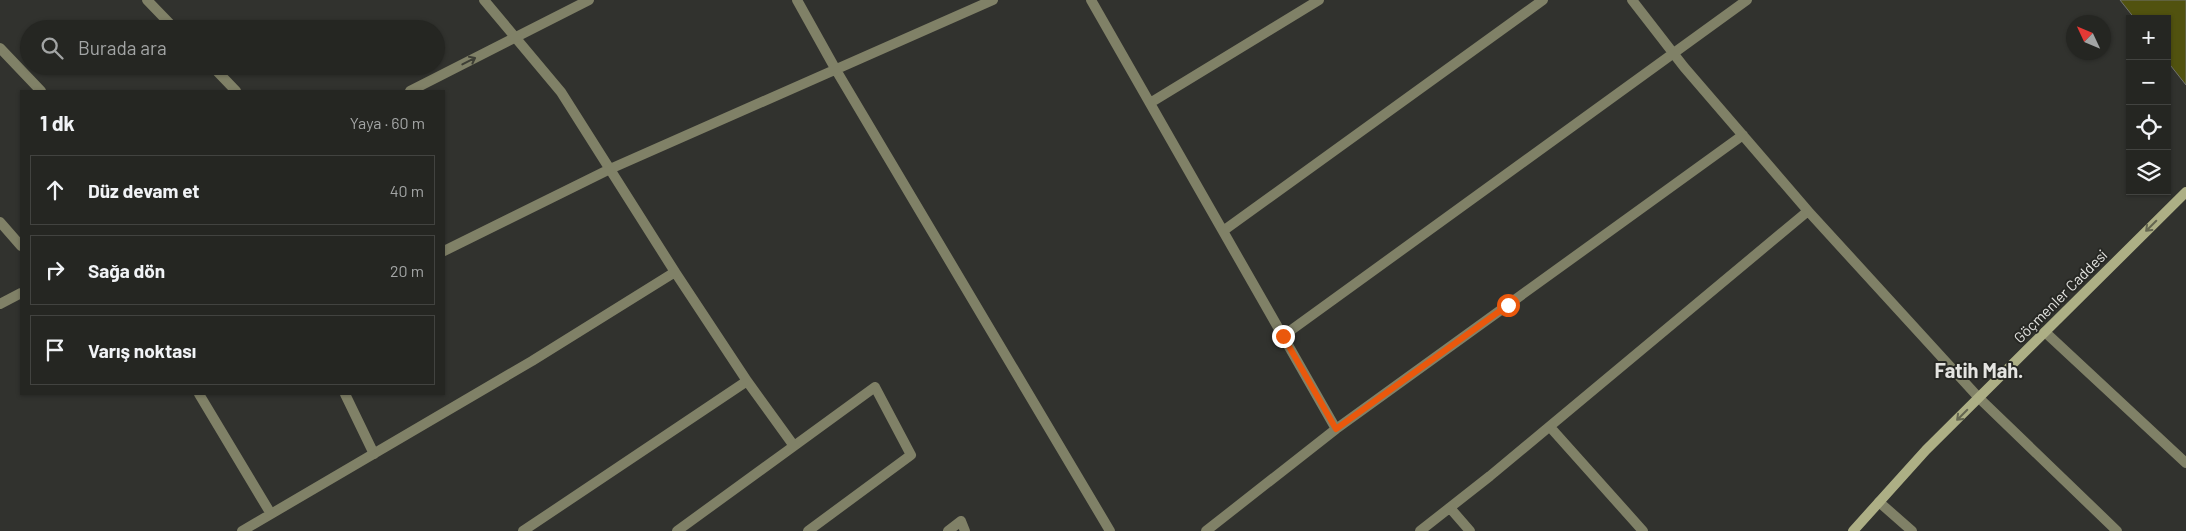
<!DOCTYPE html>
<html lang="tr">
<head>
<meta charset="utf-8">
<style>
	:root { --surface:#252622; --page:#2d2e2a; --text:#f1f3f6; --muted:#a3a5a5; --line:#424340 }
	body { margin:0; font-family:Barlow,sans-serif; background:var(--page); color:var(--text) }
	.controls { position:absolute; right:15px; top:15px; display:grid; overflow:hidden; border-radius:0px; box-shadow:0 1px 4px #0004 }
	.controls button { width:45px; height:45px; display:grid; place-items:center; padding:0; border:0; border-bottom:1px solid var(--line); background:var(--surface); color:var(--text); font:25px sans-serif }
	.compass { position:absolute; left:2066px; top:15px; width:45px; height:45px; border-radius:50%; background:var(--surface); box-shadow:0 1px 4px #0004; rotate:314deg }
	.stop { position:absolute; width:15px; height:15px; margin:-11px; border:4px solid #ea580c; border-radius:50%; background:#fff }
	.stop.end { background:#ea580c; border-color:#fff; box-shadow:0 1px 5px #0008 }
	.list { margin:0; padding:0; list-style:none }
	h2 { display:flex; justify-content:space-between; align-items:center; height:65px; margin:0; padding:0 20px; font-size:21px }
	h2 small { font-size:16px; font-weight:400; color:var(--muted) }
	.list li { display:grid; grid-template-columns:32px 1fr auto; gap:15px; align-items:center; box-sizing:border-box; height:70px; margin:0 10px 10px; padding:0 10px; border:1px solid var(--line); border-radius:0px }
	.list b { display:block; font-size:19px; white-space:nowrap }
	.list em { font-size:16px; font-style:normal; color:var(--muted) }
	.icon { flex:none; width:28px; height:28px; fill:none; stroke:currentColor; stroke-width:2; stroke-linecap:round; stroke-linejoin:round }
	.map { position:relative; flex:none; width:2186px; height:531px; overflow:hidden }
	.search { position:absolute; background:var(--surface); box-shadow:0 1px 4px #0004; left:20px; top:20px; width:425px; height:55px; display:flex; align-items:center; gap:12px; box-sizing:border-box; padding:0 18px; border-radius:28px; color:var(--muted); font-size:19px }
	.panel { position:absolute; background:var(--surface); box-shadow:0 1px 4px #0004; left:20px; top:90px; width:425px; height:305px; border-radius:0px }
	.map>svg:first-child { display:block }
	.building { fill:#51520f; stroke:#71726e }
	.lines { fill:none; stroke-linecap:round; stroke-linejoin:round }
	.minor { stroke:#808167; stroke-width:10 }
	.tertiary { stroke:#808167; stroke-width:10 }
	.secondary { stroke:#adaf85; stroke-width:10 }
	.oneway { stroke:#3d3e35 }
	.oneway2 { stroke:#636550 }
	.route { stroke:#ea580c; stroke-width:6 }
	.labels { text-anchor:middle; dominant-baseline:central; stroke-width:4; stroke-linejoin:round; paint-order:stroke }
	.street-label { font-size:15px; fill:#e4e4e1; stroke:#272824 }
	.district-label { font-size:20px; font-weight:bold; fill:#e4e4e1; stroke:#272824 }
</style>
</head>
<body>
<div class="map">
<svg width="2186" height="531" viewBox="0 0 2186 531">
	<rect width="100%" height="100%" fill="#31322e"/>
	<!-- building -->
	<path class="building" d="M2120 0H2186V85L2167 61V19H2135Z"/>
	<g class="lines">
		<!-- minor -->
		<path class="minor" d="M147 0 175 29
			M797 0 836 70 1110 531
			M1091 0 1336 429 1743 135
			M0 48 41 91
			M212 66 236 91
			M1150 103 1319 0
			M1808 211 1979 398 2117 531
			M0 222 21 246
			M1223 231 1543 0
			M444 251 610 169 993 0
			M2045 332 2186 463
			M1283 336 1747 0
			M199 394 271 514
			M345 394 374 454
			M1550 427 1643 531
			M794 446 875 387 911 455 808 531
			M1879 502 1912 531
			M1450 508 1470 531
			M242 531 532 361 675 272 561 92 484 0
			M523 531 747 381 675 272
			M677 531 794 446 747 381
			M948 531 961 521 965 531
			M1206 531 1336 429
			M1420 531 1490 476 1808 211 1684 67 1632 0"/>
		<!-- tertiary -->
		<path class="tertiary" d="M410 91 589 0
			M0 304 21 293"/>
		<!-- secondary -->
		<path class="secondary" d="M1853 531 1926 450 2186 192"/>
	</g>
	<!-- one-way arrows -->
	<defs><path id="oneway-shaft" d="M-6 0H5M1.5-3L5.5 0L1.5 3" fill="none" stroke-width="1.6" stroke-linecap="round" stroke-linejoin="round" transform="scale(1.25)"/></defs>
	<use class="oneway" href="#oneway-shaft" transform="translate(469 61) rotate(-27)"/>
	<g class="oneway2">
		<use href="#oneway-shaft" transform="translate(2151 226) rotate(135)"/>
		<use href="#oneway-shaft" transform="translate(1962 415) rotate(135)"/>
	</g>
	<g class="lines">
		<!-- route -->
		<path class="route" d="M1283 336 1336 429 1508 305"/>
	</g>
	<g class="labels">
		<!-- street labels -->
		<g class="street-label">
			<text transform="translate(2060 296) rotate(-45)">Göçmenler Caddesi</text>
		</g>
		<!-- district labels -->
		<g class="district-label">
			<text x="1979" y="370">Fatih Mah.</text>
		</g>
	</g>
</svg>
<div class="controls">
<button>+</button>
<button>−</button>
<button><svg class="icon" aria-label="locate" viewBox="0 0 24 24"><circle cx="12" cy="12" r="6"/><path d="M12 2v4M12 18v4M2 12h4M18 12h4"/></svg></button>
<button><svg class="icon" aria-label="layers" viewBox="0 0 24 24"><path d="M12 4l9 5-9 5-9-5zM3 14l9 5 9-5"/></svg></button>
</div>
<svg class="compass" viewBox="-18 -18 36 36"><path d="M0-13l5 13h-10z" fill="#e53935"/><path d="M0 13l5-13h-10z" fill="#a3a5a5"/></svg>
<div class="stop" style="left:1508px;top:305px"></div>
<div class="stop end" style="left:1283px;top:336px"></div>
<div class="search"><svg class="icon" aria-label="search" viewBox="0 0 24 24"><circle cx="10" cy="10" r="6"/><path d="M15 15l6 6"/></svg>Burada ara</div>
<section class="panel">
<h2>1 dk<small>Yaya · 60 m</small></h2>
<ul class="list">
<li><svg class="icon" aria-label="ahead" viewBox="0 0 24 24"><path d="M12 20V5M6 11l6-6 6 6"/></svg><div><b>Düz devam et</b></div><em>40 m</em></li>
<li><svg class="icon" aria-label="right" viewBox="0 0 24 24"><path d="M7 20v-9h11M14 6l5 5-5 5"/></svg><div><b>Sağa dön</b></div><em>20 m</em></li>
<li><svg class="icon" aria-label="arrive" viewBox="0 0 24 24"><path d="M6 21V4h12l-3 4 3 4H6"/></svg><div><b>Varış noktası</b></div></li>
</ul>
</section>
</div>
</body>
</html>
